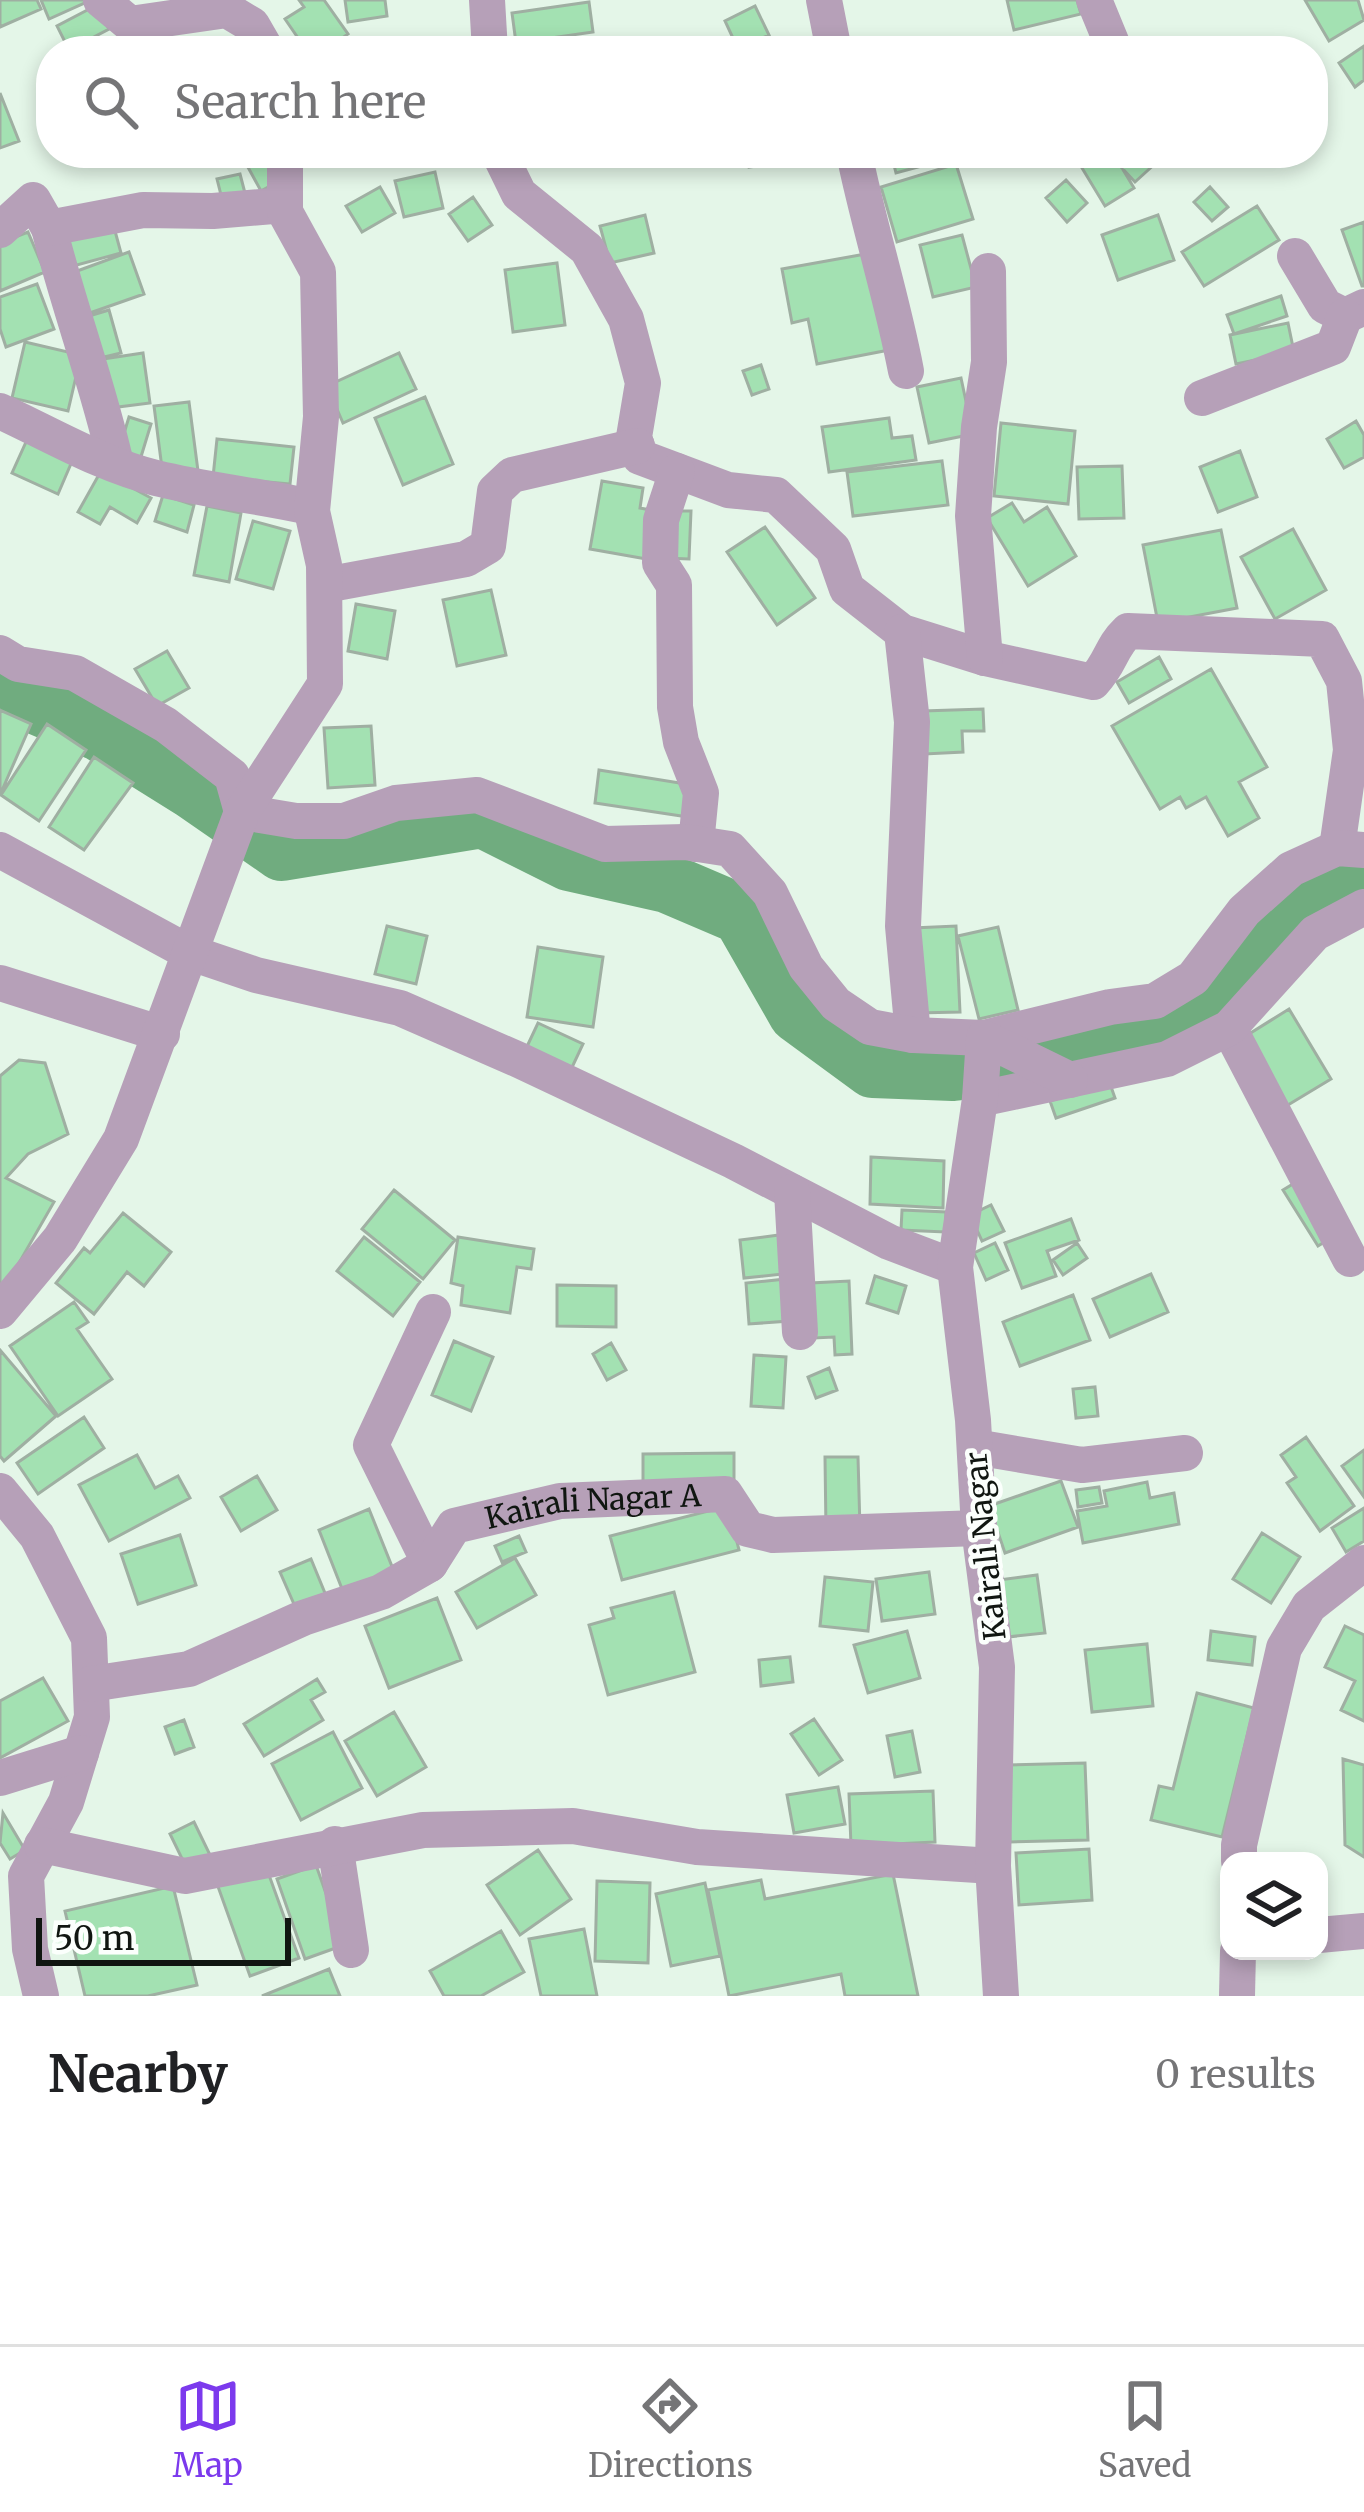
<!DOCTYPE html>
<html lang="en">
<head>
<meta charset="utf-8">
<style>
	:root { --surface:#fff; --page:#f6f6f6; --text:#202124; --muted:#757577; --line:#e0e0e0; --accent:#7c3aed }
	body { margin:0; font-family:Merriweather,serif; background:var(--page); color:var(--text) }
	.controls { position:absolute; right:36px; bottom:36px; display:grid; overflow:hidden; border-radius:24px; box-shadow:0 6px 18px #0003 }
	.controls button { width:108px; height:108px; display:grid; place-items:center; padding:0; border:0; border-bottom:3px solid var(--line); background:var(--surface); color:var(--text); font:60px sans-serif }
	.scale { position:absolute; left:36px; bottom:30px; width:255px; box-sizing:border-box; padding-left:12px; border:6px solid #101611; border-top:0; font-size:33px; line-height:42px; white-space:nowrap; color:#101611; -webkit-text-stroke:9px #fbfffc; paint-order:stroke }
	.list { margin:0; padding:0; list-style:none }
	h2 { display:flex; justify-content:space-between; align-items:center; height:156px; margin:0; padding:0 48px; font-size:51px }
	h2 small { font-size:39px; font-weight:400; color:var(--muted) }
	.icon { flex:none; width:66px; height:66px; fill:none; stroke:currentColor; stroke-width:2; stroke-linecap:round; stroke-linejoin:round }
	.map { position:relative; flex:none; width:1364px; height:1996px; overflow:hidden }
	.search { position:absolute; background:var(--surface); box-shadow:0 6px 18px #0003; left:36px; right:36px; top:36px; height:132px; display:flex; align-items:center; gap:30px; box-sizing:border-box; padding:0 42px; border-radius:48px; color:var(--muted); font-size:45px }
	.sheet { height:348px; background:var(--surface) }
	nav { display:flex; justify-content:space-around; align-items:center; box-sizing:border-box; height:168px; border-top:3px solid var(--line); background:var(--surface); font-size:33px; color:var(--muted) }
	nav a { display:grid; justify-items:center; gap:6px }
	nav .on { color:var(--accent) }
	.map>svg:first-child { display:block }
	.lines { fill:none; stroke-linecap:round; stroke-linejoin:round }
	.river { stroke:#70ac7f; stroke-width:60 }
	.building { fill:#a3e1b2; stroke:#9fafa2; stroke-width:3 }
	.street { stroke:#b6a0b8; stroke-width:36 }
	.labels { text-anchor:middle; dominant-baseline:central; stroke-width:9; stroke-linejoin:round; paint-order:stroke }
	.street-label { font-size:30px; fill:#101611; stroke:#fbfffc }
</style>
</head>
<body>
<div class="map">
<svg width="1364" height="1996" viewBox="0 0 1364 1996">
	<rect width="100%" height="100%" fill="#e4f6e8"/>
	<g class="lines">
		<!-- river -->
		<path class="river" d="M0 689 101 732 194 790 282 851 483 818 569 861 667 883 742 915 798 1013 873 1068 953 1071 1037 1062 1169 1031 1248 966 1315 890 1364 891"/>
	</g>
	<!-- building -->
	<path class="building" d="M0 0H37L41 9 0 27Z
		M41 0H88L89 1 49 19Z
		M299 0H324L348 34 324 51H307L285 19 304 7Z
		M345 0H385L387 16 348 22Z
		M1007 0H1077L1081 14 1014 30Z
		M1305 0H1358L1364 20 1329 41Z
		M589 2 593 32 516 43 512 13Z
		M97 5 109 29 69 50 57 26Z
		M755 6 769 35 738 49 725 21Z
		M1364 46V80L1355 87 1339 63Z
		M0 93 19 141 0 148Z
		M252 153H271L284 178 261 191 243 158Z
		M746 153H812L813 158 749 167Z
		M891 153H970L896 173Z
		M1095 153H1113L1134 188 1105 206 1079 163Z
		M1138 153H1150L1158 161 1135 182 1122 168Z
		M956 164 973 219 897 242 881 187Z
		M435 172 443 208 404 217 395 181Z
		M240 174 246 197 223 203 217 179Z
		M1066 180 1087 203 1067 222 1046 198Z
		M380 187 395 213 362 232 346 206Z
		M1210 187 1228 207 1212 221 1194 202Z
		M473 197 492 225 468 241 449 214Z
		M1257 206 1279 240 1204 286 1182 252Z
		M645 215 654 253 610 263 600 226Z
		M1158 215 1174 260 1118 280 1102 235Z
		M112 220 121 253 66 268 57 235Z
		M1364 222V286H1362L1342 230Z
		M28 232 45 272 0 291V243Z
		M962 235 976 287 933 297 920 245Z
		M129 252 144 294 84 315 69 274Z
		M871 253 889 350 817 364 808 319 792 323 782 269Z
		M557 263 565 325 513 332 505 270Z
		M37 284 54 329 6 347 0 329V297Z
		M1281 296 1287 316 1234 334 1227 315Z
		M109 310 121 353 100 358 89 316Z
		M1288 323 1294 352 1236 364 1230 335Z
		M25 342 81 355 68 411 12 398Z
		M143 353 150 403 110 408 103 359Z
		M399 353 416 389 343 423 327 386Z
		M761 365 769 389 752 395 743 371Z
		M961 378 973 434 929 443 917 387Z
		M425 397 453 464 403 485 375 418Z
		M189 402 198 471 163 476 154 406Z
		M129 417 151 424 140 460 118 453Z
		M889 418 892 438 912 436 916 460 829 472 822 427Z
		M1356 421 1364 435V457L1344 468 1327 439Z
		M1001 423 1075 431 1068 504 994 496Z
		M31 431 76 452 58 494 12 473Z
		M217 439 294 447 290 484 213 477Z
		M1240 451 1257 497 1218 512 1200 467Z
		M942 461 948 505 853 516 847 472Z
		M1122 466 1124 518 1079 519 1077 467Z
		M101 471 151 498 137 523 110 507 100 524 78 512Z
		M602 481 643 488 640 508 661 512 652 560 590 549Z
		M163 495 194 505 187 532 155 521Z
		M1012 503 1024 522 1047 507 1076 556 1028 586 987 518Z
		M207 506 241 513 229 582 194 575Z
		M666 511H691L689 559 665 558Z
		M253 521 290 531 273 589 236 579Z
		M765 527 815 598 777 625 727 552Z
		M1293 529 1326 590 1275 619 1241 557Z
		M1221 530 1237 608 1158 623 1143 545Z
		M491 590 506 655 457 666 443 600Z
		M356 604 395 611 387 659 348 651Z
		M167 651 189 688 157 706 135 669Z
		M1159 657 1171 679 1129 703 1117 682Z
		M1211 669 1267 767 1239 782 1259 818 1228 836 1206 797 1186 808 1180 797 1160 809 1112 726Z
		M983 709 984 731H962L963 752 925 754 923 711Z
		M0 710 31 724 0 795Z
		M47 724 86 750 39 821 1 795Z
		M371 726 375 785 328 788 324 728Z
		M94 757 133 783 84 850 49 827Z
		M599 770 692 785 688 817 595 803Z
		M387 926 427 936 416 984 375 974Z
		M956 926 960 1012 917 1013 913 928Z
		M998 927 1018 1010 979 1019 958 936Z
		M538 947 603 957 593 1027 527 1017Z
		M1289 1009 1331 1079 1283 1108 1241 1039Z
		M538 1023 583 1044 567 1078 522 1057Z
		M19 1060 45 1063 68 1134 28 1154 6 1178 54 1202 0 1296V1076Z
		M1109 1081 1115 1098 1056 1118 1050 1101Z
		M871 1157 944 1161 943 1208 870 1204Z
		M1301 1179 1336 1235 1318 1246 1283 1190Z
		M394 1190 455 1240 423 1279 362 1229Z
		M991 1205 1004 1231 982 1241 970 1215Z
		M902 1210 946 1212 945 1232 901 1230Z
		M123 1213 171 1252 144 1286 127 1272 94 1314 56 1283 84 1248 90 1253Z
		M1071 1219 1079 1240 1047 1251 1056 1276 1022 1288 1005 1243Z
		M779 1235 783 1274 744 1278 740 1240Z
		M364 1237 420 1282 393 1316 337 1271Z
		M458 1237 534 1249 531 1269 517 1267 510 1313 461 1305 463 1286 451 1283Z
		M995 1243 1008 1270 986 1280 974 1253Z
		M1077 1243 1087 1258 1063 1275 1053 1260Z
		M1151 1274 1168 1312 1110 1337 1093 1299Z
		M875 1276 906 1286 898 1313 867 1303Z
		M786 1279 789 1321 749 1324 746 1283Z
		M849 1281 852 1354 835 1355 834 1337 814 1338 811 1283Z
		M557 1285 616 1286V1327L557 1326Z
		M1073 1295 1090 1340 1020 1366 1003 1322Z
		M74 1302 88 1322 77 1329 112 1379 58 1416 10 1346Z
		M454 1341 493 1357 471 1411 432 1395Z
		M611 1343 626 1370 607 1380 593 1354Z
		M0 1350 56 1416 4 1461 0 1456Z
		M754 1355 786 1357 783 1408 751 1406Z
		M829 1368 837 1390 816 1398 808 1377Z
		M1095 1387 1098 1416 1076 1418 1073 1389Z
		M84 1417 104 1448 38 1494 17 1463Z
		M1306 1437 1354 1506 1320 1531 1287 1483 1296 1477 1281 1455Z
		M1364 1450V1497L1342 1466Z
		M734 1453V1482L643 1483V1454Z
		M137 1455 155 1488 178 1476 190 1498 109 1541 79 1485Z
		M825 1457H858L860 1529 826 1530Z
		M257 1476 277 1510 241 1531 221 1497Z
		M1061 1481 1078 1527 1005 1553 989 1506Z
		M1147 1482 1150 1498 1174 1493 1179 1524 1083 1543 1077 1511 1107 1506 1104 1491Z
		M1099 1487 1102 1503 1078 1507 1076 1490Z
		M728 1506 739 1550 622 1580 610 1536Z
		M1364 1508V1541L1346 1552 1332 1528Z
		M369 1509 397 1579 346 1599 319 1530Z
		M1262 1533 1300 1557 1271 1603 1233 1579Z
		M180 1535 196 1585 138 1604 121 1554Z
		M519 1536 526 1552 502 1562 495 1546Z
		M515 1558 536 1595 477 1628 456 1592Z
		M311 1559 327 1598 297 1611 280 1572Z
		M929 1572 935 1614 882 1621 876 1579Z
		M1037 1575 1045 1633 998 1638 991 1581Z
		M825 1577 873 1582 868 1631 820 1626Z
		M674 1592 695 1672 608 1695 589 1625 614 1618 611 1608Z
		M437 1598 461 1660 389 1688 365 1626Z
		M1345 1626 1364 1635V1721L1341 1710 1355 1681 1325 1667Z
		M907 1631 920 1678 868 1693 854 1645Z
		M1211 1631 1255 1637 1252 1665 1208 1660Z
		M1147 1644 1153 1706 1092 1712 1085 1650Z
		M790 1657 793 1682 761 1686 759 1660Z
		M43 1678 68 1721 0 1758V1701Z
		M317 1679 325 1692 311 1700 323 1720 264 1756 244 1724Z
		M1197 1693 1254 1708 1222 1837 1151 1820 1159 1786 1173 1789Z
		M394 1712 426 1767 377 1796 345 1741Z
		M814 1719 842 1760 819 1775 791 1734Z
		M184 1720 194 1747 175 1754 165 1727Z
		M912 1731 920 1772 895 1777 887 1736Z
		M333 1732 362 1788 301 1820 272 1764Z
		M1343 1759 1364 1765V1857L1345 1845Z
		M1085 1763 1088 1840 1010 1842 1007 1765Z
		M838 1787 845 1824 794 1833 787 1795Z
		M933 1791 935 1842 851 1846 849 1794Z
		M3 1813 25 1850 10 1859 0 1843Z
		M194 1822 212 1859 188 1871 170 1834Z
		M1089 1849 1092 1900 1019 1905 1016 1853Z
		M538 1850 571 1899 520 1935 487 1885Z
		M265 1864 299 1958 250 1976 216 1881Z
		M316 1865 344 1945 305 1959 277 1879Z
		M893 1874 918 1996H845L841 1974 729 1996 708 1890 761 1880 765 1899Z
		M597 1881 650 1883 648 1963 595 1961Z
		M705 1883 720 1956 671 1966 656 1894Z
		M173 1886 197 1985 148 1996H85L65 1911Z
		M584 1929 597 1996H541L529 1939Z
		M501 1931 524 1972 481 1996H444L430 1971Z
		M329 1969 340 1996H262Z"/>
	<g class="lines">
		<!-- street -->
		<g class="street">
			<path d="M101 0 130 24 227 10 252 25 267 51"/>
			<path d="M487 0 490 51"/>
			<path d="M824 0 834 51"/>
			<path d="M1094 0 1115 51"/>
			<path d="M499 153 519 194 587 249 626 319 643 383 634 437 640 457 728 490 776 495 833 549 847 589 902 632 985 658 1093 682C1112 662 1110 648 1128 631L1322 639 1344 681 1351 750 1337 848"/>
			<path d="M854 153C869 227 892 297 906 371"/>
			<path d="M49 228C69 308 98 384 116 464"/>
			<path d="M0 230 33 200 49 228 143 210 213 211 285 205"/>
			<path d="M1295 256 1325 306 1345 316 1364 307"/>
			<path d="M1202 398 1333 347 1345 316"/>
			<path d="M0 411C50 434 102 465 156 478 205 490 255 495 305 506L312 511"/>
			<path d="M677 471 661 520 660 563 674 585 675 707 681 742 701 793 696 844"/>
			<path d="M325 585 466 559 488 546 495 491 512 475 637 446"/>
			<path d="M902 632 912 722 903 926 913 1035"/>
			<path d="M0 653 18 664 75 673 166 725 232 776 242 812"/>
			<path d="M985 658 973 516 979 427 989 362 988 271"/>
			<path d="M242 812 296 821H344L396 803 477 795 605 844 685 842 730 849 770 893 806 967 836 1004 870 1027 913 1035 984 1038 1110 1007 1155 1001 1193 978 1244 911 1291 869 1337 848 1364 850"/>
			<path d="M0 850 188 952 256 975 400 1008 519 1060 733 1161 889 1242 955 1267"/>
			<path d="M0 983 162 1034"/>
			<path d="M1229 1028 1350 1259"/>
			<path d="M980 1099 1167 1059 1229 1028 1315 933 1364 907"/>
			<path d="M792 1192 800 1332"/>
			<path d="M0 1311 60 1239 121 1139 242 812 325 684 324 565 312 511 321 417 318 272 285 212V153"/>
			<path d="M975 1447 1082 1465 1185 1453"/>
			<path d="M0 1491 37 1536 89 1638 92 1717 66 1802 26 1876 30 1949 41 1996"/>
			<path d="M430 1564 371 1445 433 1312"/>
			<path id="s1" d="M91 1684 189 1669 303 1618 381 1592 430 1564 454 1526 560 1501 725 1494 748 1529 773 1535 979 1528"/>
			<path d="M0 1778 81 1753"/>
			<path d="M335 1844 351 1950"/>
			<path d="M42 1845 185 1876 423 1830 573 1826 697 1847 993 1866"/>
			<path d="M1239 1861V1845L1284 1648 1309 1606 1364 1563"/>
			<path d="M1319 1935 1364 1931"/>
			<path d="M1001 1996 993 1866 997 1667 979 1528 973 1420 955 1267 980 1099 984 1038 1070 1080"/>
			<path d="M1237 1996 1238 1951"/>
		</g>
	</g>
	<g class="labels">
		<!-- street labels -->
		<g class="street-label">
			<text stroke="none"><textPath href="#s1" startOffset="549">Kairali Nagar A</textPath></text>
			<text transform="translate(985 1546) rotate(-96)">Kairali Nagar</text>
		</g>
	</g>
</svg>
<div class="controls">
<button><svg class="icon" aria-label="layers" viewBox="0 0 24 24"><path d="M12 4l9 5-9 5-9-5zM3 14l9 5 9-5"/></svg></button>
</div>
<div class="scale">50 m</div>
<div class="search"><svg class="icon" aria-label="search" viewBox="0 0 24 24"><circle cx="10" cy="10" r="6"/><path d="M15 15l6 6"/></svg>Search here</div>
</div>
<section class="sheet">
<h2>Nearby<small>0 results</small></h2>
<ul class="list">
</ul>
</section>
<nav>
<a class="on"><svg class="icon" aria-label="map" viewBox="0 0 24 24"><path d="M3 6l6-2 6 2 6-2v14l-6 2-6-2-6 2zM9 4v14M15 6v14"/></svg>Map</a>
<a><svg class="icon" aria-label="directions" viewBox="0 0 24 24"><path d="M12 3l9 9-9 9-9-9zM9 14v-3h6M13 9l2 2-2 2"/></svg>Directions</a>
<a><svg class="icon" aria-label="saved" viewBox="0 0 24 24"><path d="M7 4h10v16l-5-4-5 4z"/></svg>Saved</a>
</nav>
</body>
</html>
